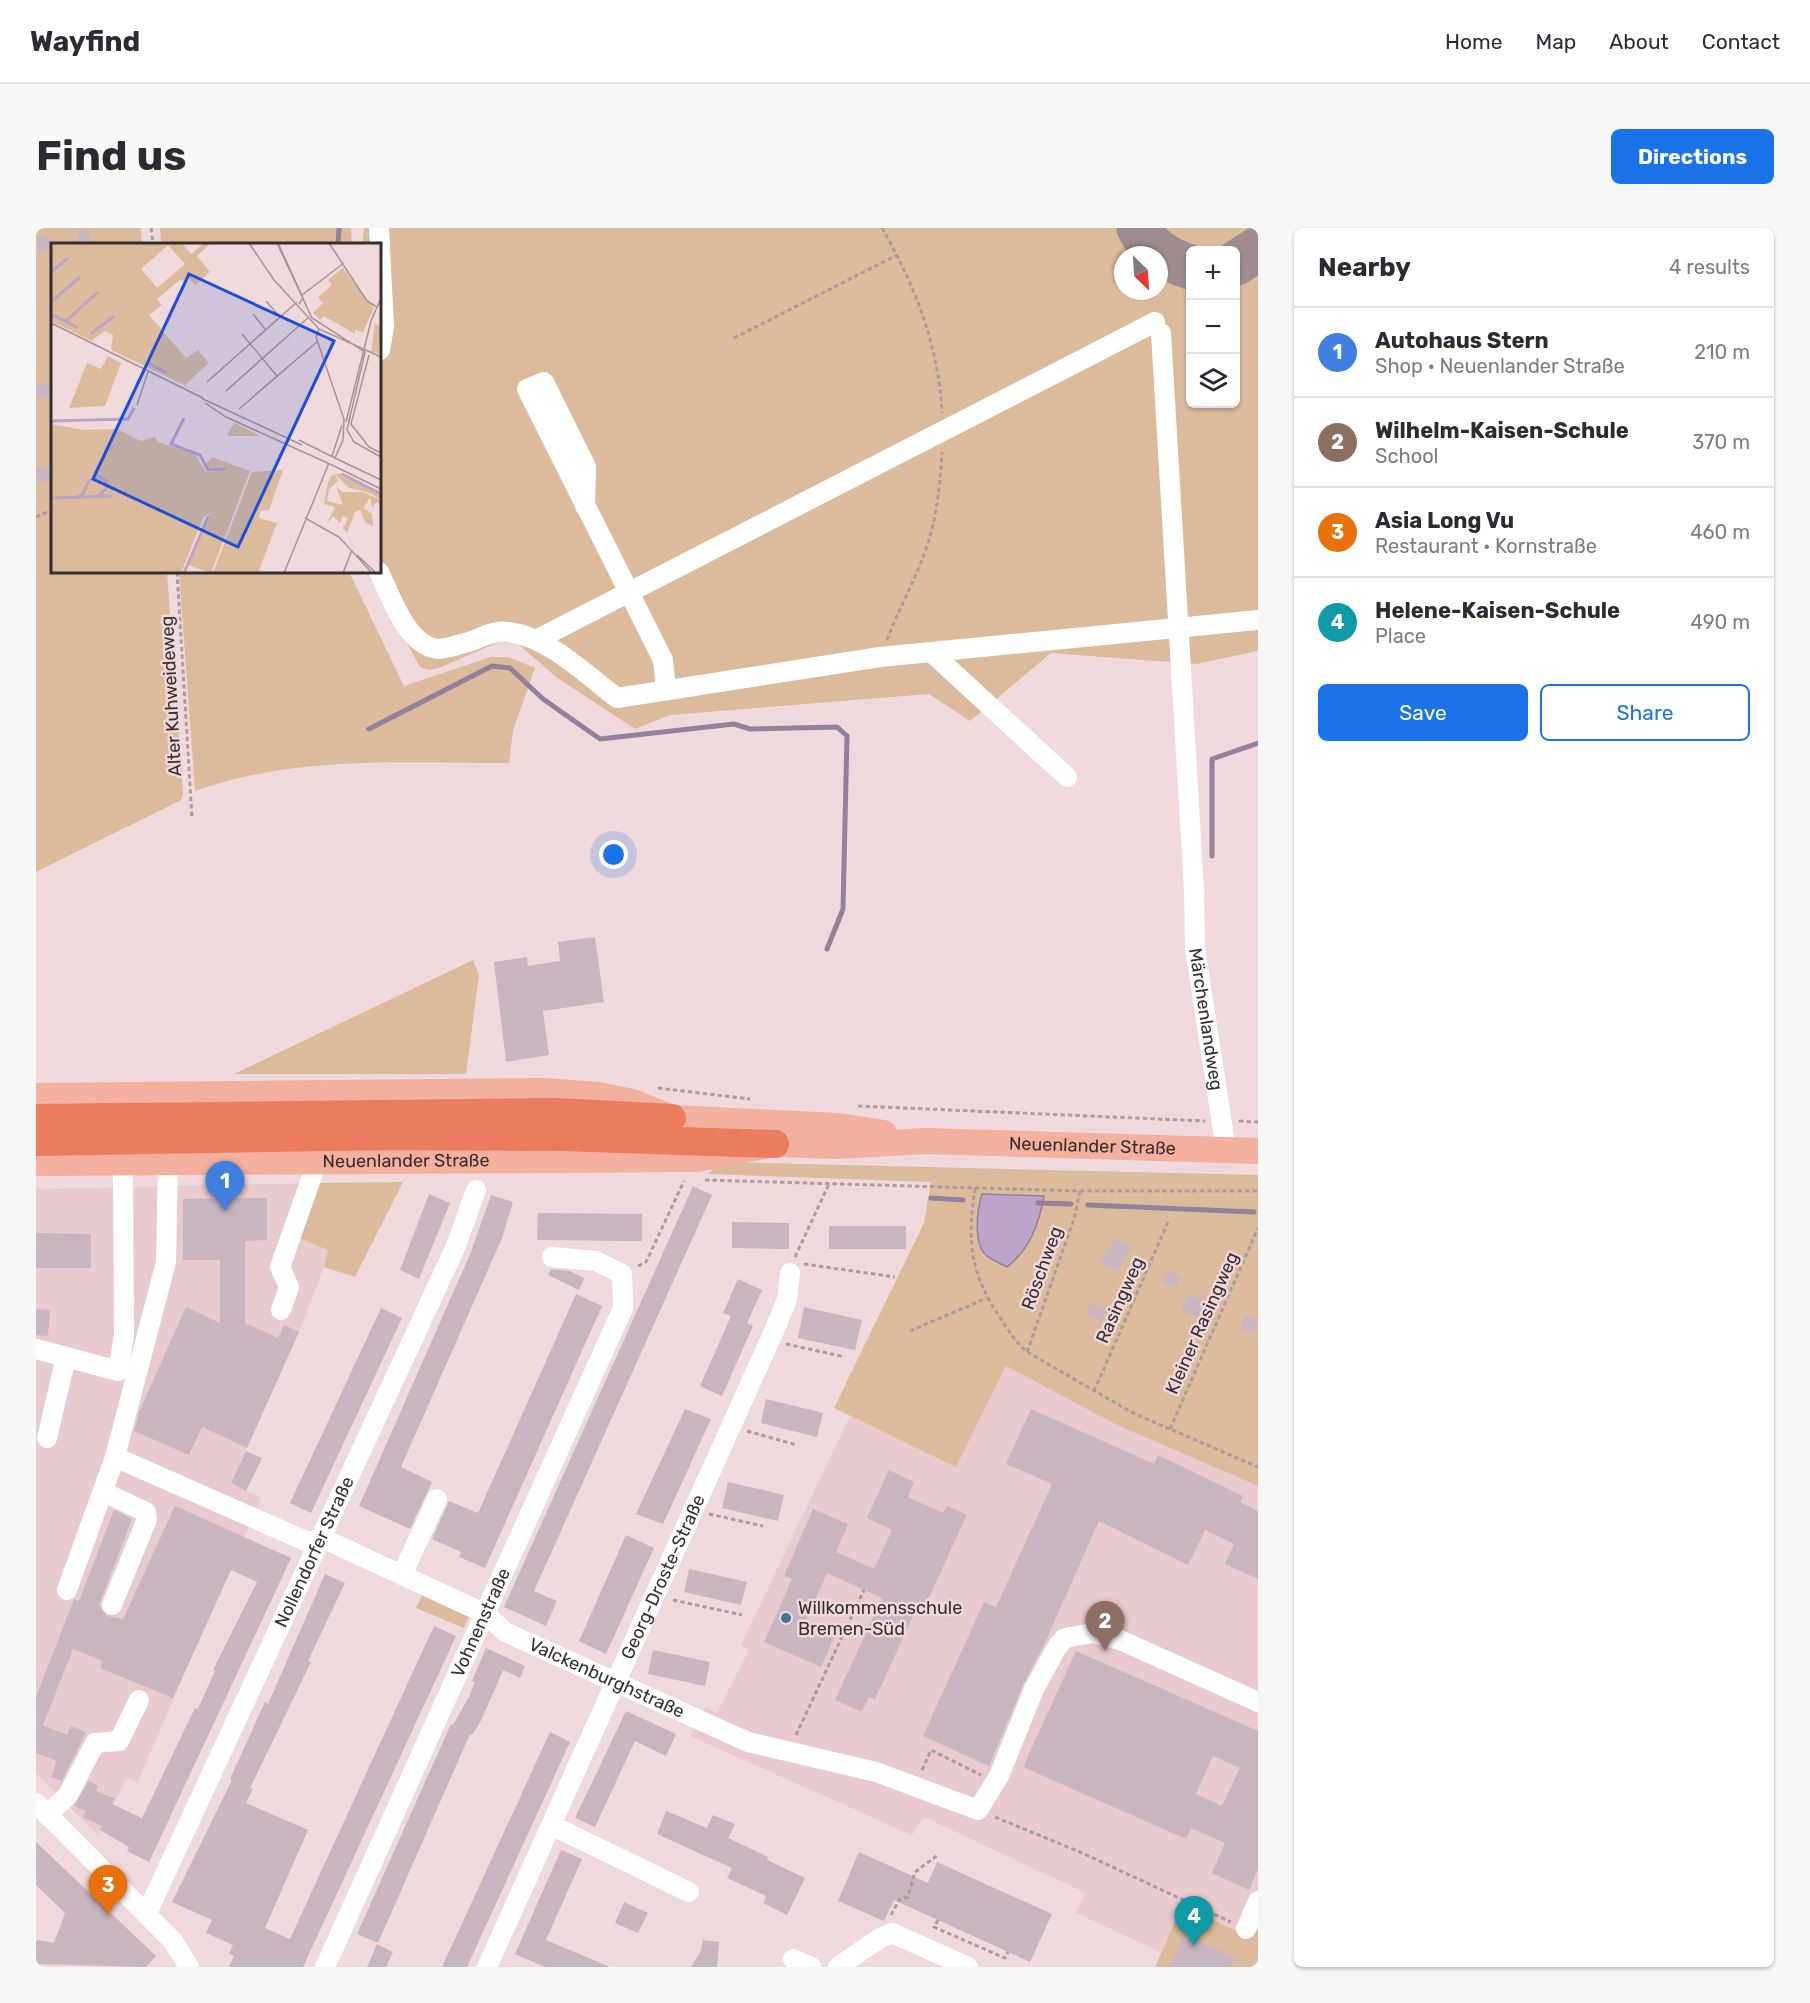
<!DOCTYPE html>
<html lang="en">
<head>
<meta charset="utf-8">
<style>
	:root { --surface:#fff; --page:#f7f7f7; --text:#2b2b33; --muted:#7c7c81; --line:#e1e1e2; --accent:#1a73e8 }
	body { margin:0; font-family:Rubik,sans-serif; background:var(--page); color:var(--text) }
	.controls { position:absolute; right:18px; top:18px; display:grid; overflow:hidden; border-radius:9px; box-shadow:0 2px 4px #0004 }
	.controls button { width:54px; height:54px; display:grid; place-items:center; padding:0; border:0; border-bottom:2px solid var(--line); background:var(--surface); color:var(--text); font:30px sans-serif }
	.compass { position:absolute; left:1078px; top:18px; width:54px; height:54px; border-radius:50%; background:var(--surface); box-shadow:0 2px 4px #0004; rotate:155deg }
	.you { position:absolute; left:578px; top:627px; width:21px; height:21px; margin:-15px; border:4px solid #fff; border-radius:50%; background:#1a73e8; box-shadow:0 0 0 9px #1a73e833 }
	.badge { display:grid; place-items:center; width:39px; height:39px; border-radius:50%; background:var(--accent); color:#fff; font-size:20px; font-weight:700 }
	.pin { position:absolute; translate:-50% -50px; filter:drop-shadow(0 2px 3px #0008) }
	.pin::after { content:''; position:absolute; top:32px; width:21px; height:18px; background:inherit; clip-path:polygon(0 0,100% 0,50% 100%) }
	.list { margin:0; padding:0; list-style:none }
	h2 { display:flex; justify-content:space-between; align-items:center; height:78px; margin:0; padding:0 24px; font-size:26px }
	h2 small { font-size:20px; font-weight:400; color:var(--muted) }
	.list li { display:grid; grid-template-columns:39px 1fr auto; gap:18px; align-items:center; box-sizing:border-box; height:90px; padding:0 24px; border-top:2px solid var(--line) }
	.list b { display:block; font-size:22px; white-space:nowrap }
	.list p { margin:0; font-size:20px; white-space:nowrap; color:var(--muted) }
	.list em { font-size:20px; font-style:normal; color:var(--muted) }
	.actions { display:flex; gap:12px; padding:18px 24px }
	.actions a { flex:1; padding:14px 0; border:2px solid var(--accent); border-radius:9px; text-align:center; font-size:21px; color:var(--accent) }
	.actions .main { background:var(--accent); color:#fff }
	.icon { flex:none; width:33px; height:33px; fill:none; stroke:currentColor; stroke-width:2; stroke-linecap:round; stroke-linejoin:round }
	.map { position:relative; flex:none; width:1222px; height:1739px; overflow:hidden; border-radius:9px }
	header { display:flex; align-items:center; gap:36px; box-sizing:border-box; height:84px; padding:0 30px; background:var(--surface); border-bottom:2px solid var(--line) }
	header strong { font-size:28px }
	nav { display:flex; gap:33px; margin-inline-start:auto; font-size:21px }
	.intro { display:flex; align-items:center; justify-content:space-between; box-sizing:border-box; height:144px; padding:0 36px }
	h1 { margin:0; font-size:42px }
	.button { padding:15px 27px; border-radius:9px; background:var(--accent); color:#fff; font-size:21px; font-weight:700 }
	main { display:flex; gap:36px; padding:0 36px }
	aside { flex:1; background:var(--surface); border-radius:9px; box-shadow:0 2px 4px #0004 }
	.map>svg:first-child { display:block }
	.built { fill:#e9cace }
	.green { fill:#dcba9c; fill-rule:evenodd }
	.water { fill:#bba3ca; stroke:#93809b; stroke-width:1.5 }
	.lines { fill:none; stroke-linecap:round; stroke-linejoin:round }
	.stream { stroke:#93809b; stroke-width:5 }
	.taxiway { stroke:#9e8d8f; stroke-width:45 }
	.building { fill:#c7b5c0; fill-rule:evenodd }
	.path { stroke:#ad9b9d; stroke-width:3; stroke-dasharray:4.5 3; stroke-linecap:butt }
	.minor { stroke:#fff; stroke-width:20 }
	.major { stroke:#f3b09e; stroke-width:26 }
	.highway { stroke:#eb7c5e; stroke-width:28 }
	.poi-dot { fill:#3d7690; stroke:#f0d9dc; stroke-width:2 }
	.labels { text-anchor:middle; dominant-baseline:central; stroke-width:5; stroke-linejoin:round; paint-order:stroke }
	.street-label { font-size:18px; fill:#362d2e; stroke:#f0d9dc }
	.poi-label { font-size:18px; fill:#362d2e; stroke:#f0d9dc; text-anchor:start }
	.inset-river { fill:none; stroke:#bba3ca; stroke-width:3 }
	.inset-road { fill:none; stroke:#a69496; stroke-width:1.5 }
	.view { fill:#1d4ed8; fill-opacity:0.15; stroke:#1d4ed8; stroke-width:3 }
	.inset-edge { fill:none; stroke:#362d2e; stroke-width:3 }
</style>
</head>
<body>
<header>
<strong>Wayfind</strong>
<nav><a>Home</a><a>Map</a><a>About</a><a>Contact</a></nav>
</header>
<div class="intro"><h1>Find us</h1><a class="button">Directions</a></div>
<main>
<div class="map">
<svg width="1222" height="1739" viewBox="0 0 1222 1739">
	<rect width="100%" height="100%" fill="#f0d9dc"/>
	<!-- built -->
	<path class="built" d="M281 955 292 1022 288 1039 263 1104 195 1255 225 1270 101 1555 90 1550 62 1607 0 1545V961Z
		M970 1137 1083 1198 1222 1258V1689L1213 1709 1146 1677 1125 1724 1040 1685 1050 1665 888 1589 876 1607 654 1508 669 1479 681 1485 713 1422 705 1417 814 1188 920 1238Z"/>
	<!-- green -->
	<path class="green" d="M0 0H105L106 16H16V344H131L147 566 145 572 0 644Z
		M124 0H315L316 16H125Z
		M328 0H1222V423L1160 436 1015 425 934 493 893 466 634 487 599 501 520 449 481 415 465 413 403 440 393 442 384 439 332 344H344V16H326ZM1154 22H1200V176H1154ZM1087 27H1123V63H1087Z
		M143 344H313L368 458 455 429H472L499 440 477 502 473 535C368 535 259 527 159 563Z
		M437 732 443 747 430 846H198Z
		M685 934 1222 947V1258L1083 1198 970 1138 920 1239 798 1180 888 995 895 954 672 946Z
		M367 954 319 1049 288 1039 292 1022 263 1010 281 955Z
		M392 1355 436 1382 428 1400 380 1380Z
		M1146 1677 1213 1709 1222 1689V1739H1119Z"/>
	<!-- water -->
	<path class="water" d="M946 966 1008 968C1003 996 994 1021 971 1039 964 1035 955 1032 950 1027 937 1016 941 981 946 966Z"/>
	<g class="lines">
		<!-- stream -->
		<path class="stream" d="M302 16 303 0
			M333 501 456 438 474 440 507 471 564 511 698 496 714 501 801 499 811 508 807 681 791 721
			M1176 628V531L1222 515
			M895 970 927 972
			M1002 975 1035 976
			M1052 977 1218 984"/>
		<!-- taxiway -->
		<path class="taxiway" d="M1103 0C1114 22 1132 32 1154 39
			M1200 35 1222 21"/>
	</g>
	<!-- building -->
	<path class="building" d="M54 1 55 16H42L41 2Z
		M1 8H14V22L1 23Z
		M14 155 15 170 0 171V156Z
		M15 239 16 253 0 254V240Z
		M559 709 568 774 507 783 513 827 470 834 458 734 491 729 492 738 524 733 522 714Z
		M657 958 676 967 498 1363 521 1373 510 1398 468 1379Z
		M393 966 414 975 383 1051 364 1042Z
		M455 967 477 974 466 1010 365 1239 396 1254 374 1301 323 1278 435 1024Z
		M231 970V1012L209 1013V1095L242 1110 248 1097 263 1104 211 1220 166 1199 153 1227 98 1203 103 1184 150 1079 184 1095V1032H147V971Z
		M502 985 606 986V1013L501 1012Z
		M696 994 753 995V1021L696 1020Z
		M793 998H870V1021H793Z
		M0 1005 55 1006V1040H0Z
		M1079 1010 1095 1019 1081 1044 1065 1035Z
		M515 1041 534 1043 548 1050 543 1062 512 1047Z
		M1131 1042 1145 1049 1140 1060 1126 1054Z
		M702 1051 726 1062 711 1095 717 1098 686 1168 664 1158 695 1088 687 1085Z
		M540 1066 566 1078 449 1340 423 1329 425 1324 396 1311 413 1273 442 1285Z
		M1153 1066 1170 1074 1163 1090 1145 1082Z
		M1056 1074 1071 1082 1065 1094 1050 1085Z
		M768 1079 826 1092 819 1122 762 1110Z
		M345 1080 366 1090 275 1285 254 1275Z
		M0 1081 14 1082 12 1108 0 1107Z
		M1209 1087 1222 1091 1218 1105 1205 1100Z
		M730 1171 787 1185 781 1209 725 1195Z
		M649 1181 675 1191 627 1296 600 1286Z
		M995 1181 1118 1236 1122 1227 1207 1268 1204 1274 1222 1283V1351L1189 1336 1198 1316 1169 1302 1152 1337 1063 1293 1007 1419 987 1457 953 1538 887 1508 948 1374 960 1379 1016 1256 970 1236Z
		M210 1223 226 1230 210 1263 195 1255Z
		M853 1242 878 1254 872 1269 907 1285 911 1278 931 1287 888 1380 882 1377 839 1471 833 1469 826 1484 799 1472 846 1370 791 1345 770 1393 800 1405 785 1439 728 1414 756 1351 748 1348 777 1281 812 1296 800 1324 838 1341 856 1302 831 1290Z
		M692 1254 748 1267 742 1293 686 1280Z
		M139 1278 255 1330 113 1634 91 1623 93 1619 64 1602 66 1598 47 1589 50 1583 38 1578 53 1553 62 1558 60 1563 79 1571 76 1576 106 1590 159 1480 162 1481 179 1443 177 1442 221 1354 195 1342 137 1470 64 1440 67 1433 37 1421 7 1497 31 1507 35 1498 50 1504 26 1553 15 1549 21 1533 0 1525V1469L38 1371 43 1373 78 1282 96 1291 63 1377 71 1388 87 1391Z
		M590 1307 618 1320 570 1426 543 1413Z
		M653 1341 711 1354 705 1377 648 1364Z
		M289 1346 309 1355 272 1433 275 1434 214 1560 217 1561 210 1575 272 1602 229 1700 254 1711 398 1398 420 1408 267 1739H193L198 1728 193 1726 197 1717 170 1705 176 1692 136 1674 196 1552 194 1551 229 1474 232 1476Z
		M450 1420 489 1438 484 1450 467 1442 445 1493 436 1507 434 1506 342 1715 321 1706 415 1496 417 1497 433 1469 439 1454 436 1453Z
		M617 1422 674 1434 669 1458 612 1446Z
		M1040 1423 1222 1503V1641L1213 1662 1176 1645 1189 1615 1155 1600 1150 1611 987 1539ZM1177 1528 1204 1540 1186 1578 1160 1566Z
		M590 1483 640 1506 630 1528 599 1513 559 1599 539 1590Z
		M514 1504 534 1514 431 1739H406Z
		M630 1583 671 1600 677 1587 699 1596 692 1610 732 1629 731 1632 769 1650 751 1687 727 1675 730 1668 691 1650 696 1640 621 1606Z
		M0 1614 120 1728 110 1739 0 1736V1714L3 1712 18 1715 29 1685 0 1657Z
		M525 1622 546 1631 510 1712 574 1739H509L479 1726Z
		M823 1624 892 1655 901 1634 1016 1686 994 1734 858 1672 848 1693 802 1673Z
		M588 1674 612 1685 602 1705 579 1695Z
		M1148 1707 1198 1729 1194 1739H1134Z
		M667 1712 683 1714 681 1739H655L665 1723Z
		M341 1716 357 1724 350 1739H331Z"/>
	<g class="lines">
		<!-- path -->
		<path class="path" d="M115 0 117 16
			M846 0C879 57 903 119 906 185
			M698 110 861 27
			M0 289 16 282
			M141 344 156 590
			M851 412C860 387 873 364 883 339 899 303 904 263 906 224
			M622 860 714 871
			M822 878 1169 893
			M1203 893 1222 894
			M669 952 1044 963H1222
			M939 960C931 1016 934 1045 965 1091 973 1103 980 1115 991 1124L1097 1185 1222 1239
			M759 1029 793 956
			M768 1036 859 1049
			M602 1038 610 1034 648 953
			M874 1103 951 1070
			M750 1116 809 1129
			M991 1124 1038 991 1044 963
			M1058 1163 1133 992
			M1134 1201 1222 1000
			M711 1203 761 1217
			M673 1286 727 1298
			M637 1372 706 1387
			M760 1507 828 1362
			M886 1542 895 1522 945 1547
			M959 1589 1044 1624 1195 1694
			M855 1687 863 1672 872 1669 879 1644 902 1627
			M902 1692 898 1699 969 1730 972 1724"/>
		<!-- minor -->
		<g class="minor">
			<path d="M343 0 348 99 344 122"/>
			<path id="s1" d="M1125 105 1158 661 1159 720 1190 922"/>
			<path d="M549 278 550 239 508 154 491 161 627 432 630 461"/>
			<path d="M343 344C355 368 370 417 402 421 409 421 422 417 429 415 444 411 457 401 473 404 514 410 549 446 581 470L844 429 1222 392"/>
			<path d="M502 411 1119 94"/>
			<path d="M896 425 1031 549"/>
			<path d="M245 1082 253 1059 244 1039 281 934"/>
			<path d="M0 1121 82 1143 88 1108 87 935"/>
			<path d="M11 1210 30 1129"/>
			<path id="s2" d="M79 1229 272 1314 286 1310 450 1386 469 1404 712 1514 840 1544 942 1582 963 1548 998 1461 1021 1419 1029 1410 1057 1405 1084 1412 1222 1474"/>
			<path d="M67 1264 110 1284 111 1291 76 1377"/>
			<path d="M366 1347 401 1271"/>
			<path d="M31 1362 79 1229 130 1034 132 935"/>
			<path d="M0 1575 137 1713 153 1739"/>
			<path d="M11 1587 32 1567 59 1515 83 1513 103 1472"/>
			<path d="M515 1597 653 1664"/>
			<path id="s3" d="M111 1685 420 1018 440 962"/>
			<path d="M1210 1701 1222 1673"/>
			<path d="M757 1731 775 1739"/>
			<path id="s4" d="M289 1739 587 1080 586 1046 560 1033 516 1029"/>
			<path id="s5" d="M451 1739 734 1112 751 1072 754 1045"/>
			<path d="M802 1739 844 1710 856 1705 932 1739"/>
		</g>
		<!-- major -->
		<g class="major">
			<path d="M0 868 508 863 562 867 597 874 636 890 802 898 848 905"/>
			<path id="s6" d="M0 935 661 931 739 916 801 918 890 913 1222 923"/>
		</g>
		<!-- highway -->
		<path class="highway" d="M0 890 521 884 636 890
			M0 914 360 908 525 909 739 916"/>
	</g>
	<!-- markers -->
	<circle class="poi-dot" cx="750" cy="1390" r="6"/>
	<g class="labels">
		<!-- street labels -->
		<g class="street-label">
			<text transform="translate(135 468) rotate(-93)">Alter Kuhweideweg</text>
			<text stroke="none"><textPath href="#s1" startOffset="688">Märchenlandweg</textPath></text>
			<text stroke="none"><textPath href="#s6" startOffset="1058">Neuenlander Straße</textPath></text>
			<text stroke="none"><textPath href="#s6" startOffset="370">Neuenlander Straße</textPath></text>
			<text transform="translate(1006 1040) rotate(-70)">Röschweg</text>
			<text transform="translate(1084 1072) rotate(-66)">Rasingweg</text>
			<text transform="translate(1166 1095) rotate(-66)">Kleiner Rasingweg</text>
			<text stroke="none"><textPath href="#s3" startOffset="398">Nollendorfer Straße</textPath></text>
			<text stroke="none"><textPath href="#s5" startOffset="428">Georg-Droste-Straße</textPath></text>
			<text stroke="none"><textPath href="#s4" startOffset="378">Vohnenstraße</textPath></text>
			<text stroke="none"><textPath href="#s2" startOffset="544">Valckenburghstraße</textPath></text>
		</g>
		<!-- poi labels -->
		<g class="poi-label">
			<text x="762" y="1380">Willkommensschule<tspan x="762" dy="21">Bremen-Süd</tspan></text>
		</g>
	</g>
	<!-- overview -->
	<g transform="translate(15 15)">
		<rect width="330" height="330" fill="#f0d9dc"/>
		<path d="M0 0H131L140 11 153 0H160L146 13 159 29 144 42 138 35 133 39 130 36 106 56 111 62 98 72 135 115 147 107 158 120 134 142 160 155 60 107 62 92 54 88 40 98 0 78ZM117 2 134 21 106 45 90 26ZM292 25 323 65 312 89 304 87V91L273 73 269 77 262 70 272 60 267 54 281 42 277 37ZM324 80 330 85 328 111 320 109ZM57 113 70 120 54 163 18 165 36 120 50 126ZM183 180 210 193H176ZM0 181 33 187 66 186 90 198 104 194 107 199 144 211 155 229H163L152 224 161 214 199 228 160 330 137 322 156 273 163 269 153 273 130 330H0ZM232 227 218 267 209 268 208 275 226 280 207 330H162L201 229ZM291 230 330 249V256L316 249 298 245 285 232 287 238 278 246 276 258 292 262 285 244 292 249H311L328 256 330 261 326 259 321 264 319 255 312 265 321 271 322 283 315 280 309 267 304 269 296 290 292 285 297 275 292 273 289 280 282 273 275 282 284 264 273 261 276 243 280 233Z" fill="#dcba9c" fill-rule="evenodd"/>
		<path class="inset-river" d="M0 29 17 15M0 59 29 34M0 71 27 85M14 79 47 49M40 91 63 73M97 120 116 130M133 175 120 201 149 212 157 227 175 226M0 178 77 176 83 165M291 231 330 251M0 255 61 253M23 255 31 252 38 238 47 233 54 237 57 244 46 254M133 330 157 274"/>
		<path class="inset-road" d="M198 0 223 37 268 86 330 114M226 0 261 75 314 109 296 187 303 199 330 214M227 0 252 55 248 61M278 0 316 58 326 64M251 52 293 20M215 58 229 74M202 71 214 86M0 80 152 155M268 86 265 94 293 176 292 197 284 215M191 91 226 133M318 112 300 181 318 204 330 210M156 139 246 59M175 148 258 74M150 155 251 202M154 160 175 174 281 222M86 162 97 129M188 166 267 98M295 179 320 78 330 55M248 197 284 215M281 213 291 182M284 215 330 237M281 222 330 246M254 275 288 294 321 330M306 312 325 330M233 330 278 220M292 330 301 307"/>
		<path class="view" d="M138 31 283 98 187 304 42 236Z"/>
		<rect width="330" height="330" class="inset-edge"/>
	</g>
</svg>
<div class="controls">
<button>+</button>
<button>−</button>
<button><svg class="icon" aria-label="layers" viewBox="0 0 24 24"><path d="M12 4l9 5-9 5-9-5zM3 14l9 5 9-5"/></svg></button>
</div>
<svg class="compass" viewBox="-18 -18 36 36"><path d="M0-13l5 13h-10z" fill="#e53935"/><path d="M0 13l5-13h-10z" fill="#7c7c81"/></svg>
<div class="you"></div>
<div class="pin badge" style="left:189px;top:983px;background:#3f7fe0">1</div>
<div class="pin badge" style="left:1069px;top:1423px;background:#8d6e63">2</div>
<div class="pin badge" style="left:72px;top:1687px;background:#e8710a">3</div>
<div class="pin badge" style="left:1158px;top:1718px;background:#0f9aa8">4</div>
</div>
<aside>
<h2>Nearby<small>4 results</small></h2>
<ul class="list">
<li><span class="badge" style="background:#3f7fe0">1</span><div><b>Autohaus Stern</b><p>Shop · Neuenlander Straße</p></div><em>210 m</em></li>
<li><span class="badge" style="background:#8d6e63">2</span><div><b>Wilhelm-Kaisen-Schule</b><p>School</p></div><em>370 m</em></li>
<li><span class="badge" style="background:#e8710a">3</span><div><b>Asia Long Vu</b><p>Restaurant · Kornstraße</p></div><em>460 m</em></li>
<li><span class="badge" style="background:#0f9aa8">4</span><div><b>Helene-Kaisen-Schule</b><p>Place</p></div><em>490 m</em></li>
</ul>
<div class="actions"><a class="main">Save</a><a>Share</a></div>
</aside>
</main>
</body>
</html>
